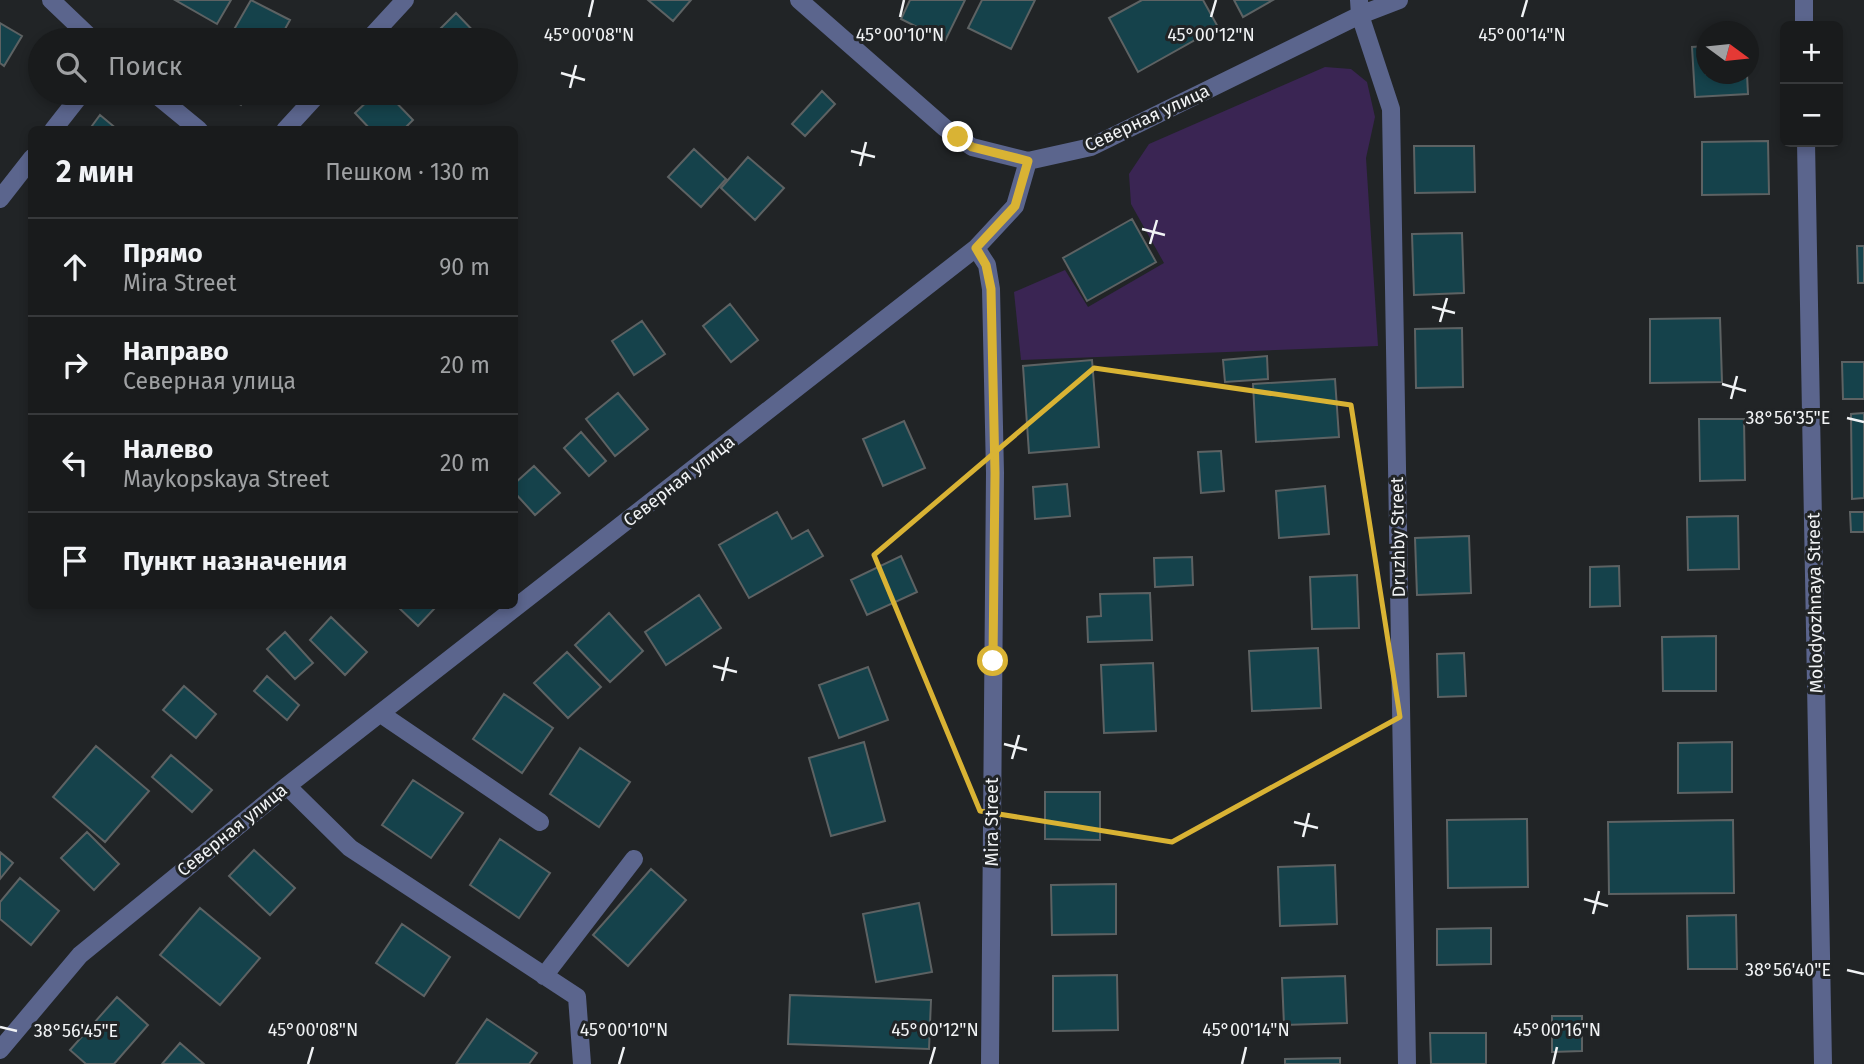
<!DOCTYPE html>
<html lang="ru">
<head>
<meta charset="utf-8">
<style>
	:root { --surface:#191b1c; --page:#262829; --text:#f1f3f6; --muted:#9fa1a3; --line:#37393b }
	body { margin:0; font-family:"Fira Sans",sans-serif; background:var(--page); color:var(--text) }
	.controls { position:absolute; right:21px; top:21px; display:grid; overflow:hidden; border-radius:10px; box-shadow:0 4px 10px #0003 }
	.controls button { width:63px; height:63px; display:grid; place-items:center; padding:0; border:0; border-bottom:2px solid var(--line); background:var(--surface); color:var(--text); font:35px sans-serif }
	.compass { position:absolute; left:1696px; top:21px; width:63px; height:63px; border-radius:50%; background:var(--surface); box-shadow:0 4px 10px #0003; rotate:105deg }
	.stop { position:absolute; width:21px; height:21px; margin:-16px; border:5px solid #d9b334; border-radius:50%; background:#fff }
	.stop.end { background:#d9b334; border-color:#fff; box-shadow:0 2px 7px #0008 }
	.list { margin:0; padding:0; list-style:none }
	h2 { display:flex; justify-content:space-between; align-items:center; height:91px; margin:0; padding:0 28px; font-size:30px }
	h2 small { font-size:23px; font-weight:400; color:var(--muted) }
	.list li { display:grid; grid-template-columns:46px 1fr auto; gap:21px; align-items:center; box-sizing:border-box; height:98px; padding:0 28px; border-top:2px solid var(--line) }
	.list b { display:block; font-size:26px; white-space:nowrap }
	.list p { margin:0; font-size:23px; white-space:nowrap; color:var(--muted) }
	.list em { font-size:23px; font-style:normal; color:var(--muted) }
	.icon { flex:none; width:38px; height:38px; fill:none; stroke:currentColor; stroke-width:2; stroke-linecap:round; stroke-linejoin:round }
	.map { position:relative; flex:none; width:1864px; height:1064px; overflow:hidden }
	.search { position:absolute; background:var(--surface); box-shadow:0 4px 10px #0003; left:28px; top:28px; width:490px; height:77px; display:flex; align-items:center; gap:18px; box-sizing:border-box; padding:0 24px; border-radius:38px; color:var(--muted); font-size:26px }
	.panel { position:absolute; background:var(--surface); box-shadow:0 4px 10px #0003; left:28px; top:126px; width:490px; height:483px; border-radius:10px }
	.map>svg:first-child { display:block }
	.green { fill:#3a2553 }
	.building { fill:#15424b; stroke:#5d6263; stroke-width:2 }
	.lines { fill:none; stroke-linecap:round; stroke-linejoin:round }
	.minor { stroke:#5b658d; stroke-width:18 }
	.route { stroke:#d9b334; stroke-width:9 }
	.marked { fill:none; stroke:#d9b334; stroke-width:5; stroke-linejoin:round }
	.ticks { fill:none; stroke:#f1f3f5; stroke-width:2.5 }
	.labels { text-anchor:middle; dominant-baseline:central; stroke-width:6; stroke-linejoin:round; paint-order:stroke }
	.street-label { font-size:18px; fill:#f1f3f5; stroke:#212426 }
	.ticks-label { font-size:18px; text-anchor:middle; fill:#f1f3f5; stroke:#212426; stroke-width:6; stroke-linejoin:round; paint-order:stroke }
</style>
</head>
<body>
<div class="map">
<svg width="1864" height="1064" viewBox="0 0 1864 1064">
	<rect width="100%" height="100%" fill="#212426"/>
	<!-- green -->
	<path class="green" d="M1325 67 1351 69 1367 82 1375 117 1366 158 1378 346 1021 360 1014 292 1065 270 1088 307 1164 263 1131 204 1129 174 1149 144Z"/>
	<!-- building -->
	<path class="building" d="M175 0H231L217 24Z
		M251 0 290 20 279 40H228Z
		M648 0H691L673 21Z
		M910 0H965L945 41 901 19Z
		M982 0H1035L1011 49 968 28Z
		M1142 0H1203L1218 27 1138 72 1109 18Z
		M1234 0H1273L1243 17Z
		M456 13 482 40H429Z
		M0 23 22 36 4 66 0 63Z
		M1706 46V74H1747L1748 94 1695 97 1692 47Z
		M822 91 835 104 805 136 792 124Z
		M220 93H248L241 105Z
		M376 93H387L413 120 403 130H371L355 113Z
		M100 115 118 130H89Z
		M1768 141 1769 194 1702 195V142Z
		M1414 146H1474L1475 192 1415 193Z
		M694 149 726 179 701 207 668 177Z
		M748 157 784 188 755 220 721 188Z
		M1132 219 1156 262 1087 301 1063 258Z
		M1462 233 1464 293 1414 295 1412 234Z
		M1857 246H1864V283H1858Z
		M730 304 758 340 731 362 703 326Z
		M1720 318 1722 382 1650 383V319Z
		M642 321 665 354 634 375 612 341Z
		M1462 328 1463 387 1416 388 1415 329Z
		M1267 356 1268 379 1225 382 1223 360Z
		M1092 360 1099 447 1029 453 1023 366Z
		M1842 362H1864V399H1843Z
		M1335 379 1339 437 1256 442 1253 384Z
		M618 393 648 429 615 456 586 419Z
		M1864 413V498L1852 499 1851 414Z
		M1699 419H1744L1745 480 1700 481Z
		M904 421 925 468 883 486 863 439Z
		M581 432 606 461 589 476 564 448Z
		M1221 451 1224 491 1201 493 1198 452Z
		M534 466 560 493 535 515 514 492V484Z
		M1067 484 1070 516 1035 519 1033 487Z
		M1325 486 1329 534 1279 538 1276 491Z
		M777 512 792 539 808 530 823 556 749 598 719 545Z
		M1850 512H1864V532H1851Z
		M1738 516 1739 569 1688 570 1687 517Z
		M1469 536 1471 593 1417 595 1415 538Z
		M901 556 917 592 867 615 851 580Z
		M1192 557 1193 585 1155 587 1154 558Z
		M1619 566 1620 606 1590 607V567Z
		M1357 575 1359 628 1312 629 1310 577Z
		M1150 593 1152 640 1088 642 1087 617 1101 616 1100 594Z
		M699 595 721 628 666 665 645 632Z
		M397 606H431L434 609 418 626Z
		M609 613 643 651 610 682 575 645Z
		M331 617 367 652 345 675 310 640Z
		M285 632 313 663 295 679 267 649Z
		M1716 636V691H1663L1662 637Z
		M1318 648 1321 708 1252 711 1249 651Z
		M567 652 601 687 568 718 534 683Z
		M1464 653 1466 696 1438 697 1437 654Z
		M1153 663 1156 731 1104 733 1101 665Z
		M868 667 888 720 839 738 819 685Z
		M267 676 299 705 287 720 254 691Z
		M184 686 216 714 196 738 163 710Z
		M504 694 553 728 522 773 473 739Z
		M864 742 885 821 831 836 809 758Z
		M1732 742V792L1678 793V743Z
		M96 746 149 791 105 842 53 797Z
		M580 748 630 782 599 827 550 794Z
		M171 755 212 790 192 812 152 777Z
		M413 780 463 813 431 858 382 825Z
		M1045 792H1100V840L1045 839Z
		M1527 819 1528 887 1448 888 1447 820Z
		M1733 820 1734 893 1609 894 1608 822Z
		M87 832 119 864 94 890 61 858Z
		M500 839 550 873 519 918 470 885Z
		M254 850 295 888 270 915 229 876Z
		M0 852 13 863 0 879Z
		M1335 865 1337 924 1280 926 1278 867Z
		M651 869 686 900 628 966 593 935Z
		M20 878 59 911 31 945 0 919V902Z
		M1116 884V934L1052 935 1051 885Z
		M919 903 932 972 876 982 863 914Z
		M200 908 260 958 220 1005 160 955Z
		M1736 915 1737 969H1688L1687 916Z
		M402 924 450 957 424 996 376 963Z
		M1491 928V964L1437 965V929Z
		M1117 975 1118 1030 1053 1031V976Z
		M1345 976 1347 1023 1284 1025 1282 978Z
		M790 995 931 1000 929 1049 788 1044Z
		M117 997 148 1025 114 1064H86L70 1050Z
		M1552 1016H1582V1051L1552 1052Z
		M487 1019 537 1053 529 1064H456Z
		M1430 1033H1486V1064H1431Z
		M180 1043 204 1064H162Z
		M1340 1058V1064H1285V1059Z"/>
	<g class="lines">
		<!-- minor -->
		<path class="minor" d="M51 0 93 40
			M799 0 945 128 972 147 1028 161 1091 147 1360 15 1399 0
			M1359 0 1360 15 1391 109 1407 1064
			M1804 0V26
			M368 40 405 0
			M154 93 199 130
			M53 130 82 93
			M285 130 319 93
			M1806 142 1823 1064
			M0 199 32 158
			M976 248 987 265 991 289 995 473 990 1064
			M381 714 540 822
			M287 786 350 848 577 997 582 1064
			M544 976 634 859
			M0 1050 80 955 287 786 976 248 1015 206 1028 161"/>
	</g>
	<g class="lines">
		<!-- route -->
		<path class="route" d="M958 137 972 147 1028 161 1015 206 976 248 986 265 991 289 995 473 993 661"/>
	</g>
	<!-- marked area -->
	<path class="marked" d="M1094 368 1351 405 1400 717 1172 842 980 811 874 555Z"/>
	<!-- ticks -->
	<path class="ticks" d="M589 17 593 0M900 17 904 0M1211 17 1216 0M1522 17 1527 0M561 73 585 80M570 88 576 65M851 151 875 157M860 166 866 142M1142 229 1165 235M1150 244 1157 220M1432 307 1455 313M1440 322 1447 298M1722 384 1746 391M1731 399 1737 376M1847 418 1864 422M713 666 737 672M722 681 728 657M1004 744 1027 750M1012 759 1019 735M1294 822 1318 828M1303 837 1309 813M1584 899 1608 906M1593 914 1599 891M1847 970 1864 974M0 1027 17 1031M308 1064 313 1047M619 1064 624 1047M930 1064 935 1047M1242 1064 1246 1047M1553 1064 1557 1047"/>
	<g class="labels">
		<!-- street labels -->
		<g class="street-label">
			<text transform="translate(1147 118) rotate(-25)">Северная улица</text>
			<text transform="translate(679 481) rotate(-38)">Северная улица</text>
			<text transform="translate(1398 537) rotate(-91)">Druzhby Street</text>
			<text transform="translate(1815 603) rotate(-91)">Molodyozhnaya Street</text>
			<text transform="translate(992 822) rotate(-90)">Mira Street</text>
			<text transform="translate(232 830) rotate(-39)">Северная улица</text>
		</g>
	</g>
	<g class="ticks-label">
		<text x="589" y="41">45°00'08"N</text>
		<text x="1211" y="41">45°00'12"N</text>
		<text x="1522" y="41">45°00'14"N</text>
		<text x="900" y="41">45°00'10"N</text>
		<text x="1788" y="424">38°56'35"E</text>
		<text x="1788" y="976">38°56'40"E</text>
		<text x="313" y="1036">45°00'08"N</text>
		<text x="624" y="1036">45°00'10"N</text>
		<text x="935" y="1036">45°00'12"N</text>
		<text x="1246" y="1036">45°00'14"N</text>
		<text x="1557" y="1036">45°00'16"N</text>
		<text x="76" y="1037">38°56'45"E</text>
	</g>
</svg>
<div class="controls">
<button>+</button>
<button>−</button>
</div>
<svg class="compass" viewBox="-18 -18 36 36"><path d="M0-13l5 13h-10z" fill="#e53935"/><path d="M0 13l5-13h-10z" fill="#9fa1a3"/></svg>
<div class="stop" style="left:993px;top:661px"></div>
<div class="stop end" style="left:958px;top:137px"></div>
<div class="search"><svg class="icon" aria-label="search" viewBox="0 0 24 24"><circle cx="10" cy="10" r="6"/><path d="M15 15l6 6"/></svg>Поиск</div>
<section class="panel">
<h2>2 мин<small>Пешком · 130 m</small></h2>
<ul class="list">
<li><svg class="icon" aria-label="ahead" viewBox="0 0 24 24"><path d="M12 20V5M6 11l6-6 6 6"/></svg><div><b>Прямо</b><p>Mira Street</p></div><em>90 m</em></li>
<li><svg class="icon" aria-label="right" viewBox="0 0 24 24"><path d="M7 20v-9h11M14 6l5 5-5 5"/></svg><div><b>Направо</b><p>Северная улица</p></div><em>20 m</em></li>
<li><svg class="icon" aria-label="left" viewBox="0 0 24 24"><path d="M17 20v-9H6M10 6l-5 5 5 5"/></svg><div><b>Налево</b><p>Maykopskaya Street</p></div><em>20 m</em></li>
<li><svg class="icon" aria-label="arrive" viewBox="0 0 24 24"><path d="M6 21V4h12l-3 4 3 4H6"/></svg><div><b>Пункт назначения</b></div></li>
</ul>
</section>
</div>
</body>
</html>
